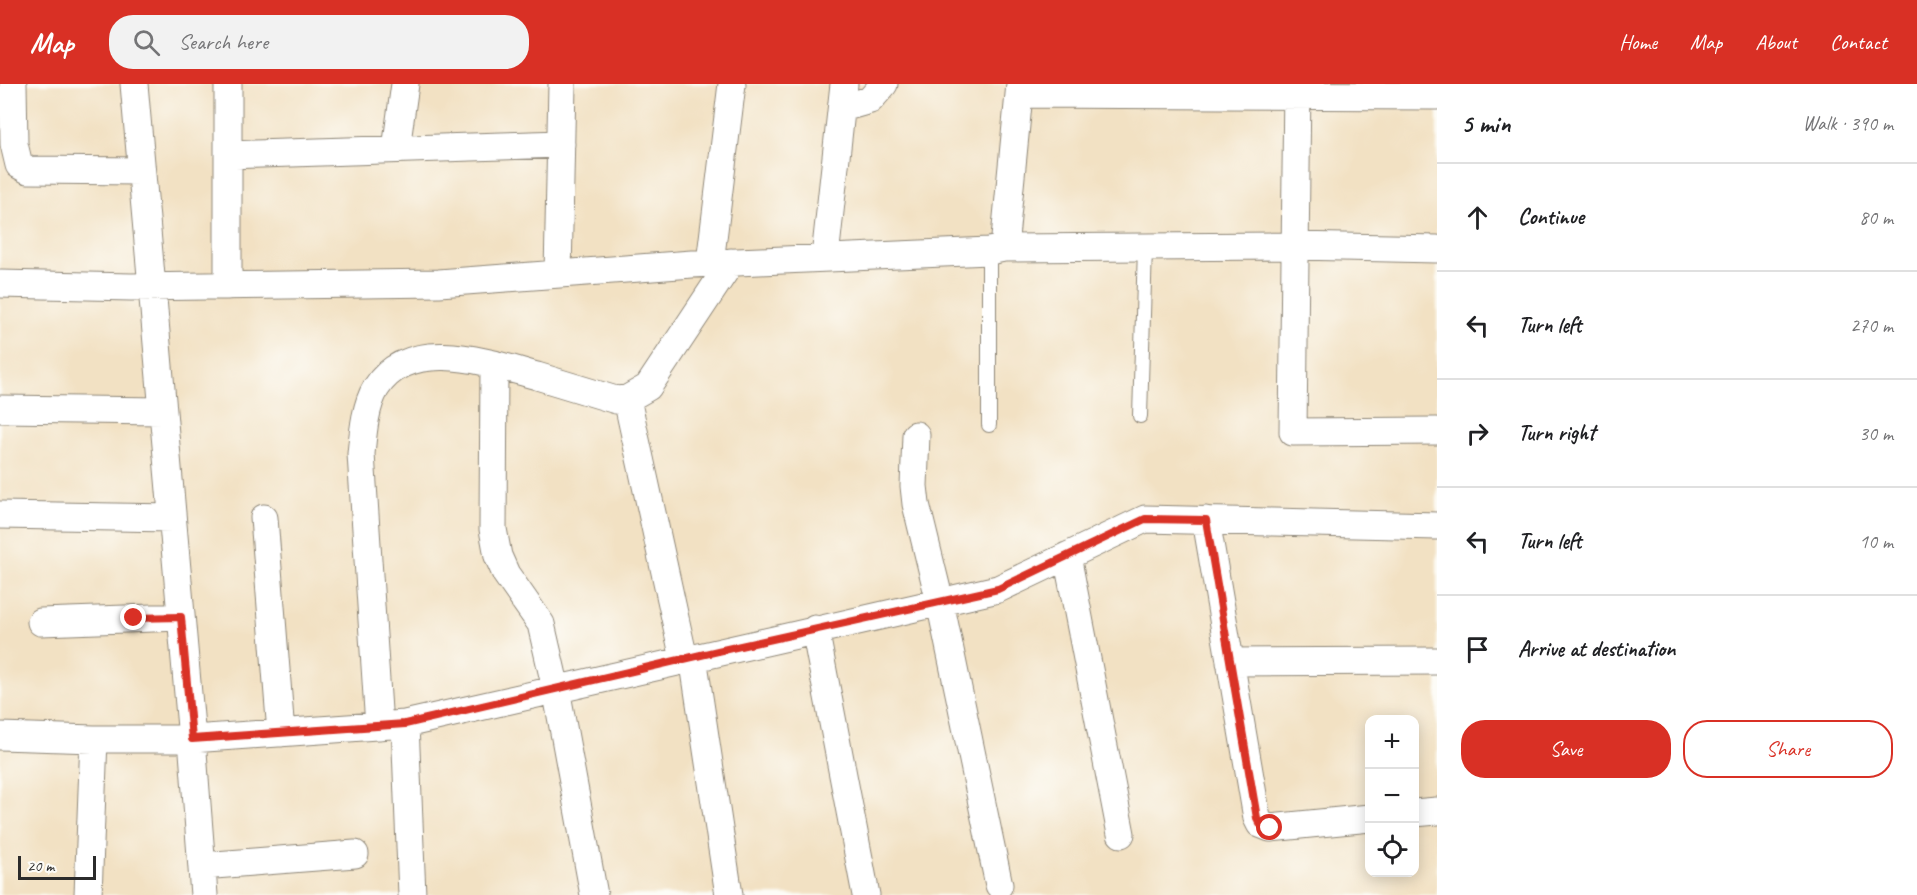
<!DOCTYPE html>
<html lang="en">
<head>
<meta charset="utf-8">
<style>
	:root { --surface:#fff; --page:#f2f2f2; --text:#202124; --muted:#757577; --line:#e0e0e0; --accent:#d93025 }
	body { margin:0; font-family:Caveat,sans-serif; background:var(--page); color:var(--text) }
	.controls { position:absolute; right:18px; bottom:18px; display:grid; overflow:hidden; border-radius:12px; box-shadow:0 3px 15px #0003 }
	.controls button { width:54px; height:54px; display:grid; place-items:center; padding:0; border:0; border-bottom:2px solid var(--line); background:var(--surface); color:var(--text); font:30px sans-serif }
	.scale { position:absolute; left:18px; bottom:15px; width:78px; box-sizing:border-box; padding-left:6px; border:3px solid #2b2b2b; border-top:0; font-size:16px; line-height:21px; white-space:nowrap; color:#2b2b2b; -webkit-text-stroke:4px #fdfcf7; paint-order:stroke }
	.stop { position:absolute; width:18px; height:18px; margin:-14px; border:4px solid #d93025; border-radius:50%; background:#fff }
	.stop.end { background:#d93025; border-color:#fff; box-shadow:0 2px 6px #0008 }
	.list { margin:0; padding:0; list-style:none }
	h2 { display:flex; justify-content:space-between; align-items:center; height:78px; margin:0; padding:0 24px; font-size:26px }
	h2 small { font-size:20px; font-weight:400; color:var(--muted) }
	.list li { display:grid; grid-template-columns:39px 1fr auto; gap:18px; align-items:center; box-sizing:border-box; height:108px; padding:0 24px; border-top:2px solid var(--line) }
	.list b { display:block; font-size:22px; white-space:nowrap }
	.list em { font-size:20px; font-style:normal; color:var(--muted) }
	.actions { display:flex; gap:12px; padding:18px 24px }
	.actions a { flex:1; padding:14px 0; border:2px solid var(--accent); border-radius:24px; text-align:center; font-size:21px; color:var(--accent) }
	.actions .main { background:var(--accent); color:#fff }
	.icon { flex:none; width:33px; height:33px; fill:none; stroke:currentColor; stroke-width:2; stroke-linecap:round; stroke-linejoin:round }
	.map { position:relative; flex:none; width:1437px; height:811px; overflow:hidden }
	header { display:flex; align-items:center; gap:36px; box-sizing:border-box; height:84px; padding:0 30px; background:var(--accent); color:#fff }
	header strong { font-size:28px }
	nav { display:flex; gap:33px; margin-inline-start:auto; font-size:21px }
	.search { width:420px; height:54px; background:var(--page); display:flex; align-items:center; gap:15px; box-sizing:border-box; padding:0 21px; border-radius:24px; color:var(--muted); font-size:22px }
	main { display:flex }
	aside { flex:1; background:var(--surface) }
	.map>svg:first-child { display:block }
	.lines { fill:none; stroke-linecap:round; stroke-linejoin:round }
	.lane-casing { stroke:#8e8677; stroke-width:16 }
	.street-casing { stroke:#8e8677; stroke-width:29 }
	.lane { stroke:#fff; stroke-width:14 }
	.street { stroke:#fff; stroke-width:27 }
	.route { stroke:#d93025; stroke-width:8 }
</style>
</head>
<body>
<header>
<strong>Map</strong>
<div class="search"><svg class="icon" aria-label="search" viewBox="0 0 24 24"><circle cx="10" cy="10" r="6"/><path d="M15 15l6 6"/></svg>Search here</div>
<nav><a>Home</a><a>Map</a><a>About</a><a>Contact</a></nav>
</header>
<main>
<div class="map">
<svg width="1437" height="811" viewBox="0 0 1437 811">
	<rect width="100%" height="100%" fill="#fdfcf7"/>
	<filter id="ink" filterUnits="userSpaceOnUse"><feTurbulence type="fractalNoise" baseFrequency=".0167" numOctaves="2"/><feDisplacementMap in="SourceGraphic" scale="12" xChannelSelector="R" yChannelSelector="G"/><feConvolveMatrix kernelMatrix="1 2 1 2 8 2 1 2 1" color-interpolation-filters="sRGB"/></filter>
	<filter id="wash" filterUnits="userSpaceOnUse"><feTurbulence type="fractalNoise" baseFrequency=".008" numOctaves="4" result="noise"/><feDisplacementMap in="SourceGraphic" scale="24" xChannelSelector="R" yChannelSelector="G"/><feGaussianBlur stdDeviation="1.35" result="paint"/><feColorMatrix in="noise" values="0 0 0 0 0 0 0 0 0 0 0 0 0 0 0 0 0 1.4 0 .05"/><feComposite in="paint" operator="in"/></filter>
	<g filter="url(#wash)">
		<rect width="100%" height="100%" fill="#f2e1c3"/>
	</g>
	<g filter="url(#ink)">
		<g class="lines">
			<!-- lane casing -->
			<g class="lane-casing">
				<path id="lane" d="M989 167V341
					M1140 332 1145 163"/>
			</g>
			<!-- street casing -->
			<g class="street-casing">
				<path id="street" d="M13 0 14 60 19 81 28 86 141 87
					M134 0 192 655 204 811
					M228 0V202
					M1297 0 1293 348 1437 347
					M1019 10 1437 12
					M842 24 870 16 884 0
					M396 65 405 0
					M228 71 561 60
					M1004 164 1020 0
					M825 173 844 0
					M710 179 732 0
					M558 190 562 0
					M0 200 131 203 439 199 692 180 989 167 1004 164 1295 162 1437 165
					M494 280 493 445 498 472 506 490 541 540 556 605 594 811
					M627 315 684 575
					M0 325 162 327
					M916 351 914 402 916 420 940 518 999 801
					M0 431 172 434
					M264 434 281 649
					M1206 436 1257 734 1260 740 1270 744 1370 734
					M1067 472 1121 750
					M41 538 181 533
					M815 545 866 811
					M693 573 729 811
					M1230 578 1437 577
					M405 640 412 811
					M379 642 361 370C363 350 365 322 376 304 410 250 490 279 537 292 563 300 590 308 616 316L627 315 648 303 731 178
					M0 652 94 655H192L405 640 998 505 1145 435 1437 442
					M1414 729 1437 727
					M202 782 355 770
					M88 811 94 655"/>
			</g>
			<!-- lane -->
			<use href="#lane" class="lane"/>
			<!-- street -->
			<use href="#street" class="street"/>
		</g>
	</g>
	<g class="lines" filter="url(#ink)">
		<!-- route -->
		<path class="route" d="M134 534 181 533 192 655 405 640 718 567 998 505 1145 435 1206 436 1257 734 1260 740 1270 744"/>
	</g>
</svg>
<div class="controls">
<button>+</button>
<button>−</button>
<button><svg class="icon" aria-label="locate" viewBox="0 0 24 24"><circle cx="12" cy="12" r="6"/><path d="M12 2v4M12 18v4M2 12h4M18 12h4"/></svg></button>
</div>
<div class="scale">20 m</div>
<div class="stop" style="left:1270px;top:744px"></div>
<div class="stop end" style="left:134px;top:534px"></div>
</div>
<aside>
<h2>5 min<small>Walk · 390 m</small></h2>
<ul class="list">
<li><svg class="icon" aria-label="ahead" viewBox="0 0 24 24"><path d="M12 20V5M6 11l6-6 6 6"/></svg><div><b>Continue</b></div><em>80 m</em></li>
<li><svg class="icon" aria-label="left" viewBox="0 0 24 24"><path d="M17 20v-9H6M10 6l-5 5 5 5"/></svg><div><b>Turn left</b></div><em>270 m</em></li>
<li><svg class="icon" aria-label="right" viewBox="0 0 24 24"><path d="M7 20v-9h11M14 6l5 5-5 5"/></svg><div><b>Turn right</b></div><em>30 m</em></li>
<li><svg class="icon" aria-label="left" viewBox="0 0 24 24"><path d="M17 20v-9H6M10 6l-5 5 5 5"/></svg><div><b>Turn left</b></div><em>10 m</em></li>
<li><svg class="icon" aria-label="arrive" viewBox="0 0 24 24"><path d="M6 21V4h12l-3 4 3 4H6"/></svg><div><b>Arrive at destination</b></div></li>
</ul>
<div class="actions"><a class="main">Save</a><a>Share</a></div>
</aside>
</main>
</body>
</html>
